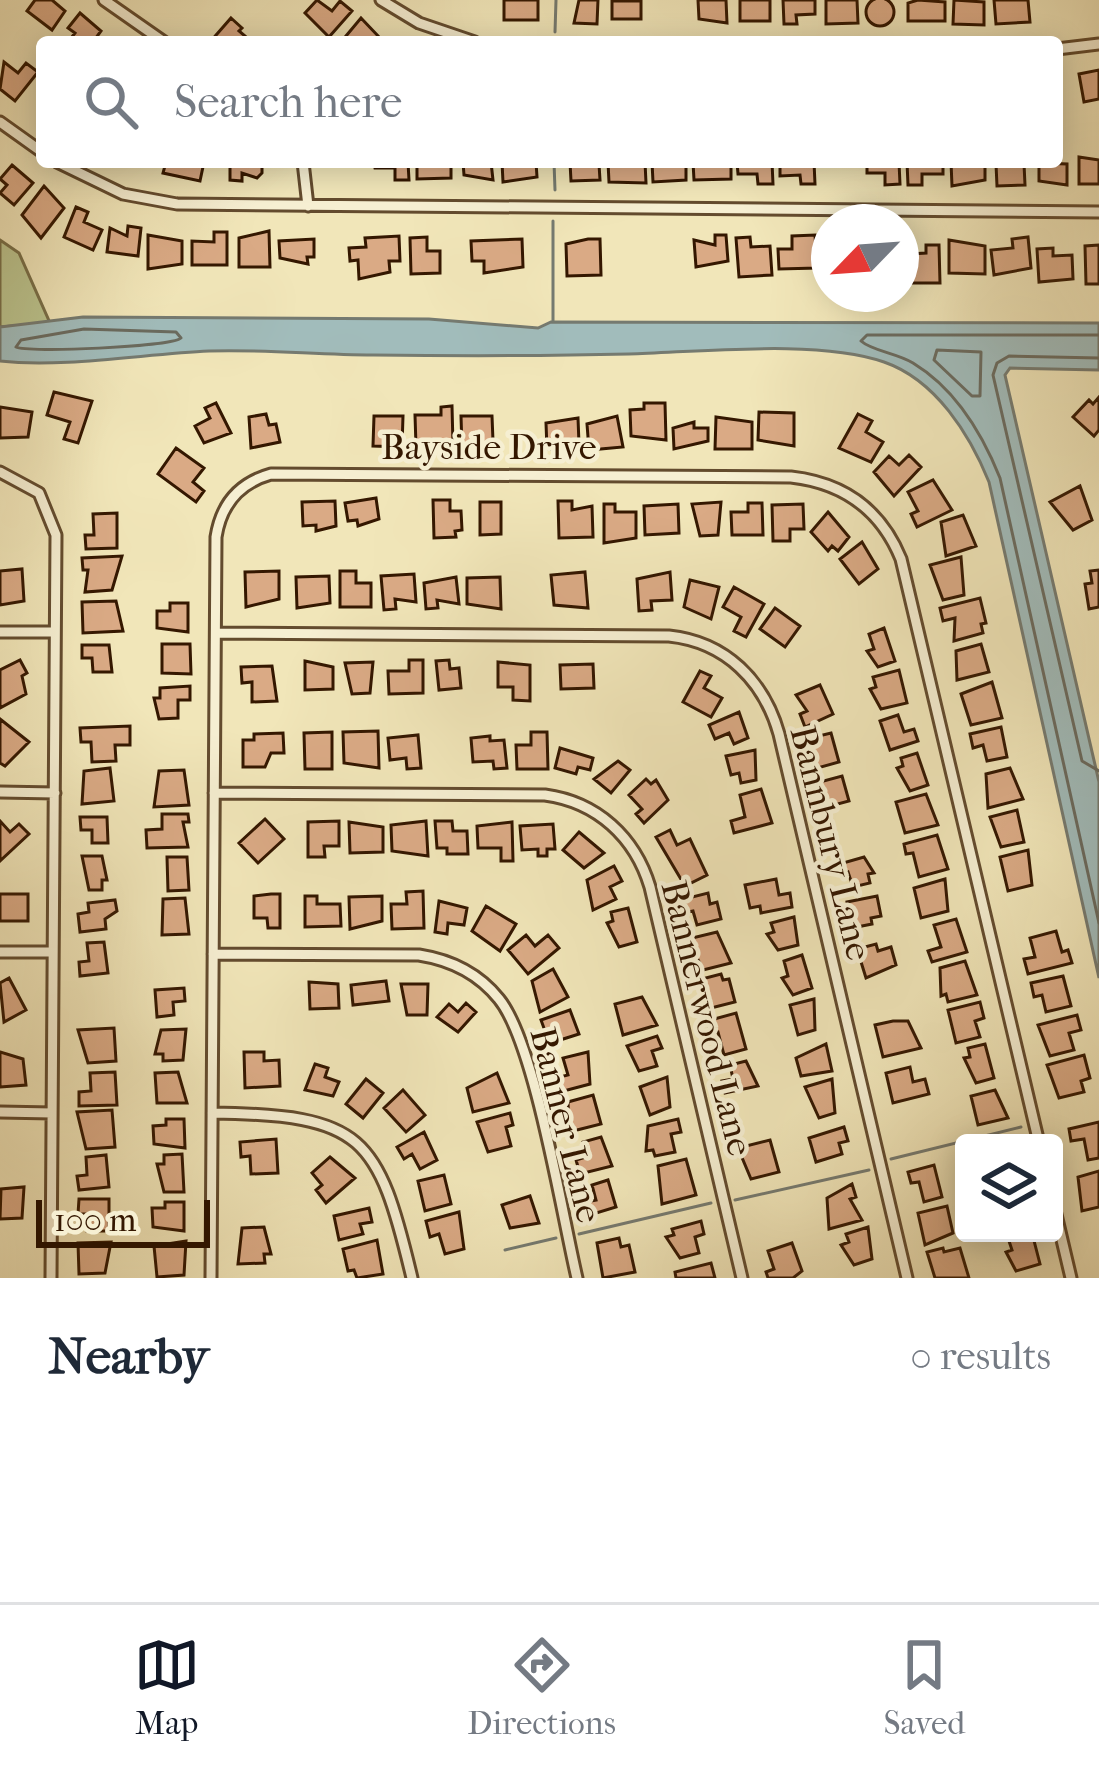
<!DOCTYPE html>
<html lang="en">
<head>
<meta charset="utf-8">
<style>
	:root { --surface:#fff; --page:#f2f2f3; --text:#1f2937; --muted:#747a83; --line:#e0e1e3; --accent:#111827 }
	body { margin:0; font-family:"IM FELL French Canon",serif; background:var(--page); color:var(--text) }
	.controls { position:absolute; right:36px; bottom:36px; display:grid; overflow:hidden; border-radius:12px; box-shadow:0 6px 30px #0003 }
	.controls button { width:108px; height:108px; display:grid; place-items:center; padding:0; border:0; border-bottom:3px solid var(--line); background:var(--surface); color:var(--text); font:60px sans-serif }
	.compass { position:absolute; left:811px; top:204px; width:108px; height:108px; border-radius:50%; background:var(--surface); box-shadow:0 6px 30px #0003; rotate:245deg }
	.scale { position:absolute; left:36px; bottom:30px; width:174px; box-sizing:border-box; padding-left:12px; border:6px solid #341700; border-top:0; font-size:33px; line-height:42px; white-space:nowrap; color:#341700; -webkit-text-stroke:9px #f6efd2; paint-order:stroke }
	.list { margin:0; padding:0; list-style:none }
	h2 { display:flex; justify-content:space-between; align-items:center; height:156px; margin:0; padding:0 48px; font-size:51px }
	h2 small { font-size:39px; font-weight:400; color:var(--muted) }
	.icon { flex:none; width:66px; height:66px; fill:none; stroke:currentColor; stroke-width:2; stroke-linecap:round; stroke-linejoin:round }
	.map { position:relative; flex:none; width:1099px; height:1278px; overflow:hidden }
	.search { position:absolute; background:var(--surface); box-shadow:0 6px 30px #0003; left:36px; right:36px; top:36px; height:132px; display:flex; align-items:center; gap:30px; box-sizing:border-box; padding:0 42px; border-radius:12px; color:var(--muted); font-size:45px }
	.sheet { height:324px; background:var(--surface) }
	nav { display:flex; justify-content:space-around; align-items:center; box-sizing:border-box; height:168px; border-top:3px solid var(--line); background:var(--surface); font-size:33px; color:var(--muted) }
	nav a { display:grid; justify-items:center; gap:6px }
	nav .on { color:var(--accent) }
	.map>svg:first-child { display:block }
	.green { fill:#bbc48e; stroke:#786e47; stroke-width:3 }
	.water { fill:#a1bcbb; stroke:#757a70; stroke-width:3 }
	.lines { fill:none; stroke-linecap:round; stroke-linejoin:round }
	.shore { stroke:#6a6a5e; stroke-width:3 }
	.stream { stroke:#757a70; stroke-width:3 }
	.building { fill:#daaa85; stroke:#341700; stroke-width:3 }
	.street-casing { stroke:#634b2e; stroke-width:15 }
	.street { stroke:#f6efd2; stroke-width:9 }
	.labels { text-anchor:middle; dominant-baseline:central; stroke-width:9; stroke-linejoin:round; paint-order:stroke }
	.street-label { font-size:36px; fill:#341700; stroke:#f6efd2 }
</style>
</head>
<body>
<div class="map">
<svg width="1099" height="1278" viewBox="0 0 1099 1278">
	<rect width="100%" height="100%" fill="#f1e6b9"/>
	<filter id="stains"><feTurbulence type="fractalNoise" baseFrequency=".00167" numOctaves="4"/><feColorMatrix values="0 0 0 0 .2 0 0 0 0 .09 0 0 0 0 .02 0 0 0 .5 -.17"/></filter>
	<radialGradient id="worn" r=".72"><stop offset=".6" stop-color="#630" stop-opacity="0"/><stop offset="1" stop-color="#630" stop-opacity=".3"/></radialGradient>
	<!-- green -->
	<path class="green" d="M0 240 19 253 50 323 0 327Z"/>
	<!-- water -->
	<path class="water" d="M83 317 429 319 538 328 551 322 1099 323V370L1010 368 1005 375 1099 782V978L989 482C970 435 936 380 884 362 819 339 699 352 629 354 544 356 458 356 373 355 318 355 264 349 209 351 144 354 63 368 0 361V327Z"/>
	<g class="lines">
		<!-- shore -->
		<path class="shore" d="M84 329 176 332 181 338C171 347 27 353 16 347L21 340Z
			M1099 335H867L861 341C872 351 897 353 913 363 956 389 982 433 1000 478L1099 923
			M937 350 981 352 980 396H972L934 360Z
			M1099 358 1009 356 997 363 993 375 1082 761 1099 771"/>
		<!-- stream -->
		<path class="stream" d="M555 32 556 0
			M554 162 555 190
			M553 221V321
			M891 1159 1021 1127
			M735 1200 869 1170
			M579 1234 711 1203
			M505 1250 556 1238"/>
	</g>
	<!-- building -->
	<path class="building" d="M866 12a14 14 0 1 1 28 0a14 14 0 1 1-28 0Z
		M35 0H52L65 11 52 30 27 11Z
		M317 0 332 11 340 1 352 11 329 37 305 13Z
		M504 0H538V20H504Z
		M579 0H598L597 24 574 23Z
		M698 0H726L727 23 699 19Z
		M740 0H770V21H740Z
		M783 0H815V14L796 15 797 24H784Z
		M826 0H857L858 23 826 24Z
		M918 0 945 2V21H908V3Z
		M954 0 984 2V25L953 24Z
		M994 0H1028L1030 22 996 24Z
		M612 1H641V19H612Z
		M80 13 101 31 93 42H68L75 33 68 28Z
		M231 18 242 28 239 31 252 42H210Z
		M361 18 380 38 341 42Z
		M4 62 18 73 26 63 38 72 15 101 0 89Z
		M1099 70V99L1084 102 1079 74Z
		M1079 157 1099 160V184H1079Z
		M166 162H204L200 181 163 173Z
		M230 162H262V173L257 178 242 173V181L230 180Z
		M374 162H408L409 180H395V168H375Z
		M417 162H451V178L417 179Z
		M463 162H491L493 180 464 175Z
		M502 162H536L537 177 503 182Z
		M570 162 599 164 600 180 571 181Z
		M608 162H645L646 183 609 182Z
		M652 162H686V180L653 182Z
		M693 162H731V179L694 180Z
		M737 162H772L773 184H758L757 174H738Z
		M780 162H814L815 184H801L800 175 780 176Z
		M867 162H899L900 184 885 185V173H867Z
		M907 162H943V174H922V185H908Z
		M951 162H985V180L952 186Z
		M1039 163 1067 164V185L1039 181Z
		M996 164H1024L1025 185 997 186Z
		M12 165 33 183 14 205 0 193 7 185 0 179Z
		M44 186 64 208 41 238 22 215Z
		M76 207 88 212 84 222 102 230 93 250 64 237Z
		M128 226 141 228 138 256 107 252 110 228 127 236Z
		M269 231 270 267H239V238Z
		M214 232H227V265H192V241L214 242Z
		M148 235 182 241V264L148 269Z
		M715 235H726L728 261 696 267 694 240 715 245Z
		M815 235 817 268 779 269 778 249H792V236Z
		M399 236 400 261H389L390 272 359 279 358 260 350 261 349 248 366 247 365 238Z
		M427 237V251H440V273L411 274 410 238Z
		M750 237 751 247 770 246 772 275 739 277 736 238Z
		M1028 237 1031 268 994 275 991 250 1013 248 1012 239Z
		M314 239V257H307L308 264 280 258 279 241Z
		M522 239 523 267 484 273V261H472L471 241Z
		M588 239H600L601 275 567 276 566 244Z
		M949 240 985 246V274L949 273Z
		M926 245H939L940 283H910V254L926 253Z
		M1099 245V284H1086L1085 246Z
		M1053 248V256L1072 255 1073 279 1039 282 1037 249Z
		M54 392 92 401 78 443 64 439 70 422 47 415Z
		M1099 397V430L1094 436 1073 417 1089 400 1093 404Z
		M216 403 231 433 204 443 195 426 210 418 205 408Z
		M644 403H665L666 440 631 436 630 410 644 409Z
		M452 406 453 445 416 446 415 415H441V407Z
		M0 407 32 412 28 437 0 438Z
		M759 412 794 413V446L758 440Z
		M266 414 269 425 276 424 280 442 251 448 249 417Z
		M858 414 872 421 866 432 883 442 871 462 839 448Z
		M374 416H403L402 447 373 446Z
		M461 416H492L493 441 462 448Z
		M617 416 623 447 589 450 587 424Z
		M716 417 752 422V449H715Z
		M578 418 579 444 559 439 560 449H547L546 423Z
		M694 422V428H708V441L674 449 673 428Z
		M176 448 204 468 193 482 204 491 196 502 158 474Z
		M909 455 921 467 894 496 874 472 889 456 899 465Z
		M933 480 952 510 917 527 911 514 918 511 908 492Z
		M1080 486 1092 520 1073 530 1050 502Z
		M376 498 379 519 358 526 357 520 348 521 345 503Z
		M433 500H450V511H461L462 530 455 531 456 537 434 538Z
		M335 501 336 526 316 531V525L303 526 302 502Z
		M558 501H572V510L592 506 593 537 559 538Z
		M480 502H501V534L480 535Z
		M721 502 718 535 700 536 692 504Z
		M748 503H762L763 535H732L731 512H748Z
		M604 504H615V512H636V538L604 543Z
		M678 504 679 533 645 535 644 506Z
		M803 504 804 529H790V541H773L772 505Z
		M828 512 849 537 838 551 832 546 828 551 811 532Z
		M117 513V548L86 549 85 535H94L93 514Z
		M963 515 976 546 946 556 941 522Z
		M862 542 878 569 859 584 840 559Z
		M122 556 112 590 85 592 88 570H83L82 558Z
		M961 557 964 595 943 600 930 565Z
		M22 569 24 601 0 605V571Z
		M1099 570V607L1089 609 1085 584 1092 583 1090 571Z
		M279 571V599L246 607 245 572Z
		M340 571H356V583H371V607H340Z
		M585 572 588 608 554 605 551 575Z
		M670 572 672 600 651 601 652 610 639 611 637 579Z
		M414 574 416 602 395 599 396 609 384 610 381 576Z
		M329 576 330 603 297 608 296 577Z
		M456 577 459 604 437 600 438 608 426 609 424 583Z
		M500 577 501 609 467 604V578Z
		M690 580 719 587 711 619 684 607Z
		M734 587 764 604 746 637 734 631 741 617 723 607Z
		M980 598 986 623 981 624 983 633 954 641 955 618 943 621 940 608Z
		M116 601 123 631 83 633 82 602Z
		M170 603H188V632L157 628V611H170Z
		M775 608 800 626 785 647 760 629Z
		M884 628 895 661 878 667 867 651 874 649 869 634Z
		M162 644H190L191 674 162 673Z
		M981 644 989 672 957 680 956 651Z
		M82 645H109L112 672H93L92 658H82Z
		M20 660 27 673 22 676 26 694 0 708V670Z
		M409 660H423V693L389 694 388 671H409Z
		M449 660 450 669 459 668 461 688 439 690 436 661Z
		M305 661 333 667V689L305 690Z
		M373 662 370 693 352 694 345 663Z
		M498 662 530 665V701L513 700V687H498Z
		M593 664 594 688 561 689 560 665Z
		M272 666 277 701 252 702V682L242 683 241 667Z
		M899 670 907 703 881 709 870 689 876 687 873 677Z
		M700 671 711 676 704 688 722 698 711 717 683 702Z
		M992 682 1002 718 971 725 961 694Z
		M820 685 833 714 805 727 800 714 807 711 796 695Z
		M190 686V700H178V718L159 719 154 698H160V688Z
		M739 712 748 738 734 744 729 733 715 739 709 725Z
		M898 715 904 732 914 729 918 741 890 750 880 721Z
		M0 719 29 742 5 766 0 763Z
		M130 726V745H115L116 761 92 762 91 742H81L80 728Z
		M1001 727 1007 757 987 761 983 745 973 748 970 734Z
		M378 731 379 768 344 763 343 732Z
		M332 732V769H305L304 733Z
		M531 732H547L548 769H517L516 745H531Z
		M283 733 284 753H271L265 767H243V740H254V734Z
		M831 733 839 762 814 769 806 739Z
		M418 735 421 768 407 769 406 758 390 760 388 738Z
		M490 736V741L504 740 507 768 494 769 493 761 473 762 471 738Z
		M560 748 593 758 590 770 578 767 576 774 555 768Z
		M755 750 756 780 741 783 739 773 731 775 726 756Z
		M917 753 928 785 910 791 897 768 903 766 901 758Z
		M618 761 630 770 611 793 594 779Z
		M110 768 114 801 82 804 84 771Z
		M1010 768 1023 799 988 808 986 774Z
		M184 770 189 805 154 807 159 771Z
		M842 776 849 801 823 808 816 783Z
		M646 779 651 784 656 780 668 800 644 823 636 814 642 809 629 795Z
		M761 789 772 823 734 833 731 821 745 817 740 795Z
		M926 794 938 825 905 833 896 802Z
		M1017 810 1024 842 1001 847 990 817Z
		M162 814H188L189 822H183L188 847 147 848 146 830 162 829Z
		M80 817H107L108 843H92V830H81Z
		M265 819 284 839 258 863 239 843Z
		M0 821 10 832 19 824 29 834 0 861Z
		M339 821V846H324L325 857H308V822Z
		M426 821 428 856 392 851 391 825Z
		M435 821H452L453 831H467L468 854H447V848H437Z
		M349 822 383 827V852L350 853Z
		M512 822 513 861H501V848H478L477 826Z
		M553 824 555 849H547V856H538V849L522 850 520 826Z
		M670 830 677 845 690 839 707 875 685 886 656 837Z
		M579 832 604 853 584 868 563 850Z
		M937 835 948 869 919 877 913 853 906 854 904 844Z
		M1028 850 1032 885 1008 891 1000 857Z
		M82 856H102L107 880H102V890H89Z
		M167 857H187L189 890 168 891Z
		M864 857 874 873 868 874 870 883 853 887 848 872 839 875 836 865Z
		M614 866 622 881 610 887 616 899 593 910 587 880Z
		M776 879 779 895 790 893 792 907 761 913 760 906 750 908 745 885Z
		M945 879 948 911 921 918 914 888Z
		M423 891 424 928 392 929 391 904H407L406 892Z
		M708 893 710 904 717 902 721 919 697 925 693 911 683 913 680 900Z
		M0 894H28V921H0Z
		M271 894H280V928H268L267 918H254V896Z
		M305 896H317V904H340L341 926 305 927Z
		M382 896V921L350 929 349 897Z
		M877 896 881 916 871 918 872 924 852 928 847 902Z
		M185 898 189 934 162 935 163 899Z
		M115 900 117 911 105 919 106 929 80 932 78 914 89 912 88 903Z
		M439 901 467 908 464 925 448 923 447 934 435 932Z
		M486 906 516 924 500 951 472 931Z
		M628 908 637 942 619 947 607 923 613 921 611 912Z
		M794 917 798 945 778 950 767 934 774 932 771 923Z
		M956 919 967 952 932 962 928 951 941 947 934 925Z
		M1056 931 1062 952 1068 950 1072 963 1028 974 1024 959 1035 957 1030 938Z
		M717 932 731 963 703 970 688 939Z
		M526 935 535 946 548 935 559 948 528 974 508 950Z
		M104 942 108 973 80 976 79 962 89 961 87 943Z
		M876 944 878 951 891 947 896 965 866 978 857 949Z
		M802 955 812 988 793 995 782 978 788 976 784 961Z
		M965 961 977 995 948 1002 946 994 941 996 940 968Z
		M553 969 568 997 540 1012 532 981Z
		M721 974 723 980 729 979 735 1002 711 1008 698 980Z
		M1063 976 1071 1006 1046 1012 1042 995 1034 997 1031 983Z
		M9 978 26 1010 4 1022 0 983Z
		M386 981 389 1001 353 1005 351 985Z
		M309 982 338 984 339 1008 310 1009Z
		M401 984H428L427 1015H407Z
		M184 988 185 1001 173 1002 174 1015 157 1017 155 990Z
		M642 997 657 1025 623 1035 615 1004Z
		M814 999 815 1030 798 1035 790 1005Z
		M980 1002 984 1018 975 1021 980 1037 956 1043 948 1010Z
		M466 1003 476 1012 458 1032 437 1017 449 1004 458 1012Z
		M570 1010 579 1034 560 1040 556 1028 545 1031 541 1020Z
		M736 1013 746 1049 724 1055 718 1032 711 1034 707 1021Z
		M1077 1015 1081 1030 1069 1033 1074 1050 1050 1056 1038 1025Z
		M893 1021H908L921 1048 883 1057 875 1025Z
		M114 1028 116 1061 88 1063 78 1030Z
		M186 1029 183 1060 163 1061V1054H155L161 1030Z
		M657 1036 662 1048 652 1051 657 1066 639 1071 627 1046Z
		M826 1044 832 1071 801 1076 796 1058Z
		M985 1044 994 1078 976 1083 964 1058 970 1057 968 1048Z
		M0 1052 23 1059 26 1085 0 1087Z
		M244 1052H264V1061L279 1060 280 1086 245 1088Z
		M588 1052 590 1084 560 1092 556 1078 568 1075 563 1058Z
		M1084 1055 1090 1078 1081 1081 1084 1092 1059 1098 1047 1065Z
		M746 1061 758 1086 725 1093 722 1081 733 1079 730 1065Z
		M315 1064 328 1068 325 1077 339 1082 333 1096 305 1090Z
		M910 1067 913 1082 925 1079 929 1094 893 1103 886 1073Z
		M115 1072 117 1105 79 1106V1092L91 1091 90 1073Z
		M178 1072 187 1103H157L155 1073Z
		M497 1073 509 1103 473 1112 467 1088Z
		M667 1077 670 1107 650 1115 640 1087Z
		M366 1079 383 1093 363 1118 346 1104Z
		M832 1079 835 1113 819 1118 805 1087Z
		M403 1090 425 1115 406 1132 384 1108Z
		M995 1090 1008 1118 978 1125 971 1096Z
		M593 1095 601 1124 569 1132 568 1102Z
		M112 1110 115 1147 86 1149 77 1112Z
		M510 1113 513 1125 506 1127 511 1146 488 1152 477 1122Z
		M166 1119H184L185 1148 154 1144 153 1126 166 1125Z
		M678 1119 681 1132 671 1134 675 1152 655 1156 653 1150 646 1151 648 1126Z
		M1099 1122V1158L1088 1160 1084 1139 1071 1141 1069 1129Z
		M844 1127 848 1141 839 1143 842 1154 816 1162 809 1138Z
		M424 1132 437 1160 420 1169 412 1154 404 1159 397 1147Z
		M601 1137 612 1166 580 1174 576 1160 586 1157 583 1142Z
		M276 1139 278 1173 251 1174 250 1156 241 1157 240 1142Z
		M770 1140 779 1172 751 1179 738 1148Z
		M182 1154 184 1192H164L157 1164H164V1155Z
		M106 1155 109 1187 79 1190 77 1176 87 1175 86 1157Z
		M330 1157 355 1178 326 1203 316 1190 322 1185 312 1173Z
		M686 1159 696 1195 662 1204 658 1166Z
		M934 1165 942 1197 924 1202 919 1182 911 1183 908 1172Z
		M1099 1171V1207L1082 1211 1078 1177Z
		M444 1175 451 1204 425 1211 418 1181Z
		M608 1180 616 1207 590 1215 586 1202 596 1200 592 1185Z
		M852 1184 856 1197 850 1199 862 1220 829 1229 827 1198Z
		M24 1187 22 1218 0 1219 1 1189Z
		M530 1196 539 1223 510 1228 502 1205Z
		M79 1199H109V1231H87V1214H78Z
		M165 1202H184V1231L153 1227 152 1208H165Z
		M947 1206 953 1233 925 1245 918 1213Z
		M369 1208 372 1222 360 1224 363 1234 339 1240 334 1216Z
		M459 1212 464 1249 445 1254 439 1234 430 1237 426 1221Z
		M701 1221 704 1234 695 1237 699 1253 680 1258 666 1237 674 1235 672 1229Z
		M264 1227 271 1254H264L265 1263 238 1264 242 1228Z
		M868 1227 872 1259 854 1265 841 1245 849 1242 846 1234Z
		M1032 1233 1040 1264 1016 1271 1006 1252 1012 1250 1008 1238Z
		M619 1238 621 1247 629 1245 635 1272 603 1278 597 1243Z
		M377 1240 383 1274 357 1278 354 1270 348 1271 343 1249Z
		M186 1241 184 1275 157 1277 154 1246Z
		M111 1242 105 1273 79 1274 78 1243Z
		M792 1243 802 1271 793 1278H768L766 1272 774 1269 768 1251Z
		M943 1248 944 1252 960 1248 969 1278H935L927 1252Z
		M711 1263 715 1278H676L675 1272Z"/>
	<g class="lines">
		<!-- street casing -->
		<g class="street-casing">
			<path id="street" d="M104 0 164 42
				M381 0 419 23 475 42
				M1057 49 1099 44
				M0 122 42 152
				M57 162 123 194 177 204 1099 212
				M303 162 308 206
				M0 472 39 493 56 535 51 1278
				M0 632H55
				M216 633 669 636C726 642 764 681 779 734L907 1278
				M0 792 55 793
				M214 793 545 795C597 802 635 837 650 887L742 1278
				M0 952H53
				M213 954 419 955C451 960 479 974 499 999 535 1043 562 1215 577 1278
				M0 1112 52 1113
				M212 1113C363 1115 378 1135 412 1278
				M1054 1206 1071 1278
				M211 1278 216 537C221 505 239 483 271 474L791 477C844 483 881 510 901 559L1039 1143"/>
		</g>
		<!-- street -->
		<use href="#street" class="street"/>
	</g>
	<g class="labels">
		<!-- street labels -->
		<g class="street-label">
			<text x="489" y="447">Bayside Drive</text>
			<text transform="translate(831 843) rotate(76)">Bannbury Lane</text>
			<text transform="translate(707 1018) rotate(76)">Bannerwood Lane</text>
			<text transform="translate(566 1125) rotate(76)">Banner Lane</text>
		</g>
	</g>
	<rect width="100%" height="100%" filter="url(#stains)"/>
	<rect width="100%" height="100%" fill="url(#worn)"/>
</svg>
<div class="controls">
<button><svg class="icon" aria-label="layers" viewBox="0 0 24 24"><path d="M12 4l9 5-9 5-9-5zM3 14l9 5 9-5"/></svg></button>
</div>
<svg class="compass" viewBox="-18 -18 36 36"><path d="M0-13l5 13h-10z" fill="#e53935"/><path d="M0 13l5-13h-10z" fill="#747a83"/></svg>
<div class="scale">100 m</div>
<div class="search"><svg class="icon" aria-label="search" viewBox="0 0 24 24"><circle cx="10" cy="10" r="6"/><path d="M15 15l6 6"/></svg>Search here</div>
</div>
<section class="sheet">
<h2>Nearby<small>0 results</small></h2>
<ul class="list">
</ul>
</section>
<nav>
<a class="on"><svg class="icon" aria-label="map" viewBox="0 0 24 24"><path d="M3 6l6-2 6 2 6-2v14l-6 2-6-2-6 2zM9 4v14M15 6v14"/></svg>Map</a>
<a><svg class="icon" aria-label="directions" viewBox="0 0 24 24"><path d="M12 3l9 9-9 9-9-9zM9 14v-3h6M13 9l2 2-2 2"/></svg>Directions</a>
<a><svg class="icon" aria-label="saved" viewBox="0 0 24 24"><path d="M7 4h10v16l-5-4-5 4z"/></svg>Saved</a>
</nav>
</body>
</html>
